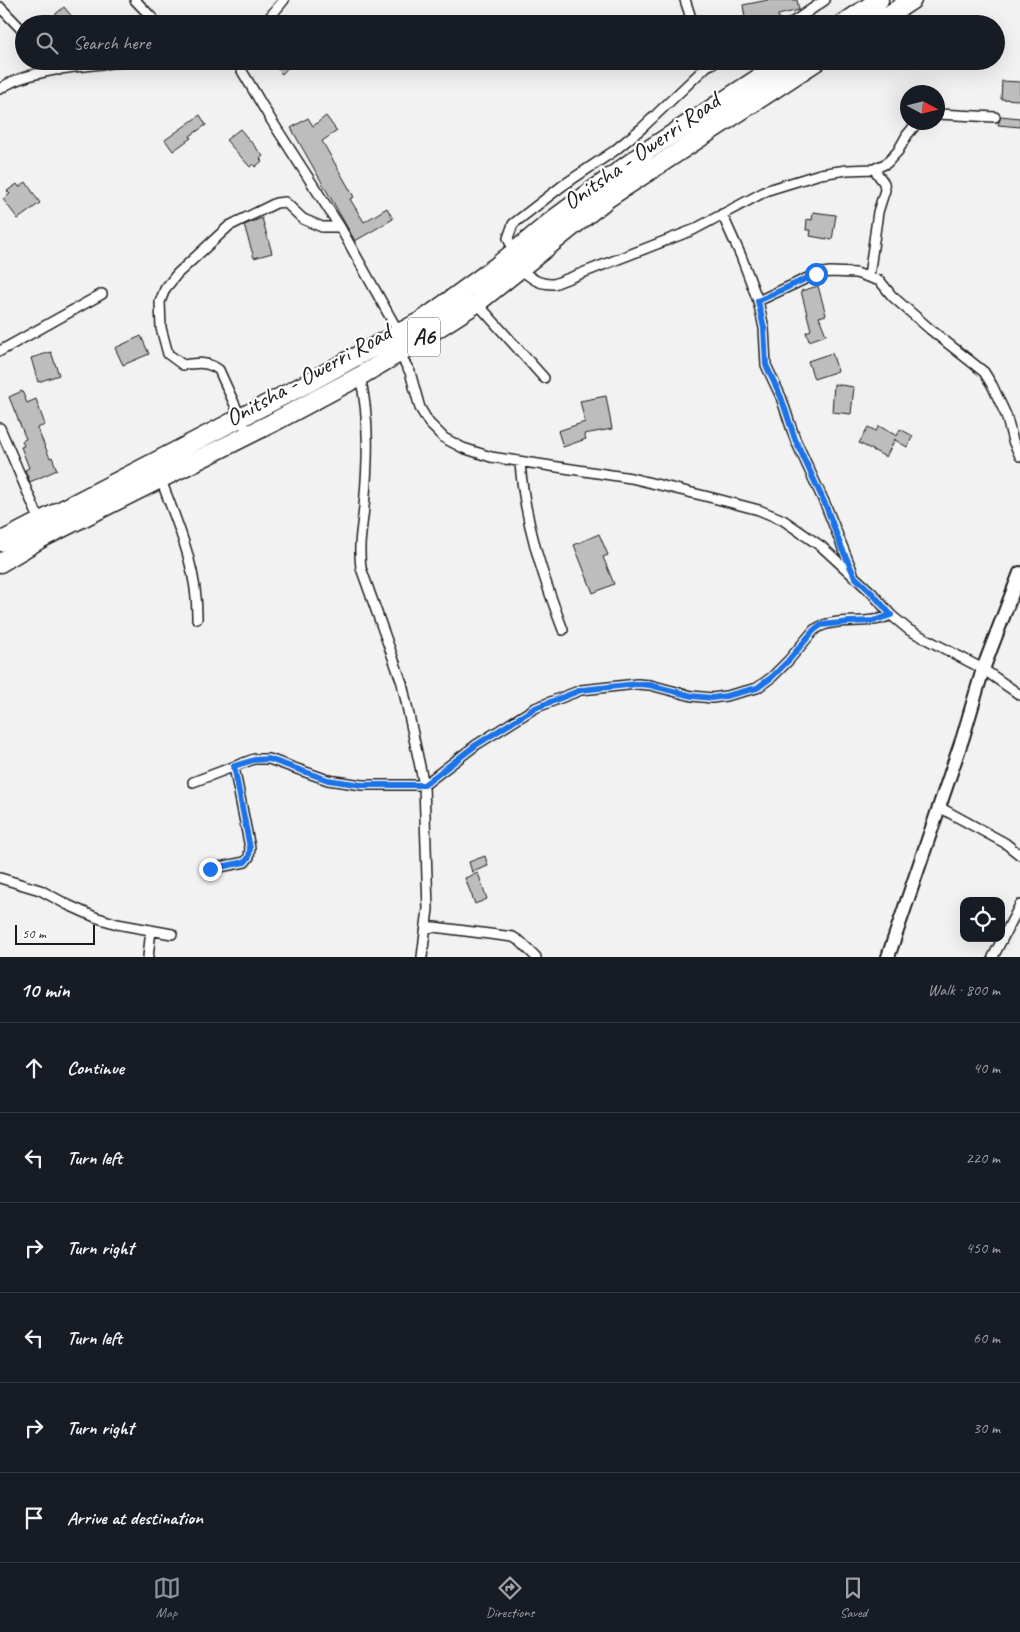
<!DOCTYPE html>
<html lang="en">
<head>
<meta charset="utf-8">
<style>
	:root { --surface:#171b24; --page:#20242c; --text:#f1f3f6; --muted:#9ea1a6; --line:#363941; --accent:#8c9099 }
	body { margin:0; font-family:Caveat,sans-serif; background:var(--page); color:var(--text) }
	.controls { position:absolute; right:15px; bottom:15px; display:grid; overflow:hidden; border-radius:10px; box-shadow:0 5px 20px #0002 }
	.controls button { width:45px; height:45px; display:grid; place-items:center; padding:0; border:0; border-bottom:1px solid var(--line); background:var(--surface); color:var(--text); font:25px sans-serif }
	.compass { position:absolute; left:900px; top:85px; width:45px; height:45px; border-radius:50%; background:var(--surface); box-shadow:0 5px 20px #0002; rotate:97deg }
	.scale { position:absolute; left:15px; bottom:12px; width:80px; box-sizing:border-box; padding-left:5px; border:2px solid #1c1c1c; border-top:0; font-size:14px; line-height:18px; white-space:nowrap; color:#1c1c1c; -webkit-text-stroke:4px #fff; paint-order:stroke }
	.stop { position:absolute; width:15px; height:15px; margin:-11px; border:4px solid #1a73e8; border-radius:50%; background:#fff }
	.stop.end { background:#1a73e8; border-color:#fff; box-shadow:0 1px 5px #0008 }
	.list { margin:0; padding:0; list-style:none }
	h2 { display:flex; justify-content:space-between; align-items:center; height:65px; margin:0; padding:0 20px; font-size:21px }
	h2 small { font-size:16px; font-weight:400; color:var(--muted) }
	.list li { display:grid; grid-template-columns:32px 1fr auto; gap:15px; align-items:center; box-sizing:border-box; height:90px; padding:0 20px; border-top:1px solid var(--line) }
	.list b { display:block; font-size:19px; white-space:nowrap }
	.list em { font-size:16px; font-style:normal; color:var(--muted) }
	.icon { flex:none; width:28px; height:28px; fill:none; stroke:currentColor; stroke-width:2; stroke-linecap:round; stroke-linejoin:round }
	.map { position:relative; flex:none; width:1020px; height:957px; overflow:hidden }
	.search { position:absolute; background:var(--surface); box-shadow:0 5px 20px #0002; left:15px; right:15px; top:15px; height:55px; display:flex; align-items:center; gap:12px; box-sizing:border-box; padding:0 18px; border-radius:28px; color:var(--muted); font-size:19px }
	.sheet { height:605px; background:var(--surface) }
	nav { display:flex; justify-content:space-around; align-items:center; box-sizing:border-box; height:70px; border-top:1px solid var(--line); background:var(--surface); font-size:14px; color:var(--muted) }
	nav a { display:grid; justify-items:center; gap:2px }
	nav .on { color:var(--accent) }
	.map>svg:first-child { display:block }
	.building { fill:#bdbdbd; stroke:#1c1c1c }
	.lines { fill:none; stroke-linecap:round; stroke-linejoin:round }
	.street-casing { stroke:#1c1c1c; stroke-width:12 }
	.secondary-casing { stroke:#1c1c1c; stroke-width:16 }
	.highway-casing { stroke:#1c1c1c; stroke-width:21 }
	.street { stroke:#fff; stroke-width:9 }
	.secondary { stroke:#fff; stroke-width:12 }
	.highway { stroke:#fff; stroke-width:18 }
	.route { stroke:#1a73e8; stroke-width:6 }
	.labels { text-anchor:middle; dominant-baseline:central; stroke-width:4.5; stroke-linejoin:round; paint-order:stroke }
	.shield { fill:#fff; stroke:#606060; stroke-width:1 }
	.shield-label { font-size:22px; font-weight:bold; fill:#1c1c1c }
	.street-label { font-size:24px; fill:#1c1c1c; stroke:#fff }
</style>
</head>
<body>
<div class="map">
<svg width="1020" height="957" viewBox="0 0 1020 957">
	<rect width="100%" height="100%" fill="#f2f2f2"/>
	<filter id="ink" filterUnits="userSpaceOnUse"><feTurbulence type="fractalNoise" baseFrequency=".02" numOctaves="2"/><feDisplacementMap in="SourceGraphic" scale="10" xChannelSelector="R" yChannelSelector="G"/><feConvolveMatrix kernelMatrix="1 2 1 2 8 2 1 2 1" color-interpolation-filters="sRGB"/></filter>
	<g filter="url(#ink)">
		<!-- building -->
		<path class="building" d="M768 0H797L799 10 778 15 780 22 769 24H746L743 5Z
			M64 7 78 24H44Z
			M269 61H294L282 74Z
			M1002 81 1020 82V100L1001 99Z
			M200 115 206 125 190 136 191 138 173 151 165 140Z
			M326 116 337 131 322 141 354 197 350 199 364 222 387 208 393 219 355 241 291 128 308 118 313 126Z
			M1001 116 1020 118V127L998 125Z
			M240 129 263 156 260 159 262 161 255 167 253 164 250 167 226 140Z
			M26 182 40 203 18 219 3 199 10 194 7 191 17 184 19 187Z
			M813 212 836 215 832 240 810 236 811 230H806L807 219 812 220Z
			M262 218 272 253 254 258 244 225Z
			M818 286 826 315 819 317 826 335 809 341 806 332 811 330 801 291Z
			M141 336 149 354 123 365 115 348Z
			M51 352 59 375 38 382 31 358Z
			M832 353 838 371 814 379 808 361Z
			M834 384 854 387 851 414 832 412Z
			M22 391 27 403 36 399 45 425 37 428 50 458 52 457 57 470 30 482 25 470 29 468 21 447 24 446 22 441 26 439 9 397Z
			M606 396 612 429 584 434 586 439 563 447 558 431 585 422 580 401Z
			M879 426 897 436 900 429 913 436 907 447 895 440V439L886 457 859 443 868 427 876 431Z
			M599 534 608 555 603 557 614 584 593 593 574 545Z
			M485 856 488 866 472 872 469 862Z
			M478 873 487 899 475 904 465 878Z"/>
		<g class="lines">
			<!-- street casing -->
			<g class="street-casing">
				<path id="street" d="M135 0 158 24
					M685 0 693 24
					M0 7 24 32
					M264 24 284 0
					M790 24 825 0
					M51 61 59 70
					M240 61 242 71 268 115 340 227 399 333
					M0 89C27 68 98 65 132 61
					M938 114 995 117
					M722 214 741 256 758 301 764 328 766 365 781 397 795 439 826 506 853 573
					M514 252 508 238 513 224 562 186 614 151 642 128 707 66 718 61
					M520 269C533 279 537 284 554 284L693 230 768 190 820 174 847 170 874 169 887 163 898 151 907 135 918 122
					M869 276 878 212 885 190 884 183 874 169
					M758 301 816 274 830 272 856 273 880 281 892 296 931 330 984 372 992 385 1006 415 1013 441 1020 456
					M477 303 544 378
					M0 351 102 294
					M399 353 410 372 420 408 429 423 444 438 463 448 491 457 631 478 717 499 759 510 783 520 822 547 872 593 891 615 909 630 983 669 1020 695
					M360 376C370 419 368 463 364 507 362 530 358 543 361 568L402 683 424 785 428 909 422 957
					M0 428 40 521
					M249 436 219 370C208 361 196 363 183 365L168 354 161 328 160 302 165 289 177 274 229 226 276 203 285 202 303 219 322 227H340
					M520 463C525 523 542 574 563 630
					M161 480C178 525 198 570 197 619
					M193 782 254 759H269L328 780 362 785H424L476 745 535 708 581 690 637 684 650 685 692 696 712 698 726 696 757 688 772 677 788 661 814 630C835 615 866 627 891 615
					M939 807 1005 843 1020 855
					M210 869 245 862 249 857 250 848 234 767
					M0 878 40 890 68 905 95 917 117 924 172 934
					M426 926 513 937 521 942 536 957
					M148 957 151 930
					M993 957 1020 905"/>
			</g>
			<!-- secondary casing -->
			<g class="secondary-casing">
				<path id="secondary" d="M888 957 963 737 983 669 1020 573"/>
			</g>
			<!-- highway casing -->
			<g class="highway-casing">
				<path id="highway" d="M843 24 879 0
					M875 24 912 0
					M0 542 306 384 423 320 497 266 554 219 648 150 785 61
					M0 563 40 539 272 423 360 376 399 353 477 303 608 198 817 61"/>
			</g>
			<!-- street -->
			<use href="#street" class="street"/>
			<!-- secondary -->
			<use href="#secondary" class="secondary"/>
			<!-- highway -->
			<use href="#highway" class="highway"/>
		</g>
	</g>
	<g class="lines" filter="url(#ink)">
		<!-- route -->
		<path class="route" d="M210 869 245 862 249 857 250 848 234 766 254 760 269 759 328 780 362 785H424L476 745 535 708 581 690 637 684 650 685 692 696 712 698 726 696 757 688 772 677 788 661 814 630 821 625 850 622 873 621 891 615 872 593 855 577 840 544 826 506 795 439 781 397 766 365 764 328 758 301 816 274"/>
	</g>
	<g class="labels">
		<!-- shield labels -->
		<rect class="shield" x="408" y="317.5" width="32" height="39" rx="4"/>
		<g class="shield-label">
			<text x="424" y="337">A6</text>
		</g>
		<!-- street labels -->
		<g class="street-label">
			<text transform="translate(641 151) rotate(-35)">Onitsha - Owerri Road</text>
			<text transform="translate(308 375) rotate(-29)">Onitsha - Owerri Road</text>
		</g>
	</g>
</svg>
<div class="controls">
<button><svg class="icon" aria-label="locate" viewBox="0 0 24 24"><circle cx="12" cy="12" r="6"/><path d="M12 2v4M12 18v4M2 12h4M18 12h4"/></svg></button>
</div>
<svg class="compass" viewBox="-18 -18 36 36"><path d="M0-13l5 13h-10z" fill="#e53935"/><path d="M0 13l5-13h-10z" fill="#9ea1a6"/></svg>
<div class="scale">50 m</div>
<div class="stop" style="left:816px;top:274px"></div>
<div class="stop end" style="left:210px;top:869px"></div>
<div class="search"><svg class="icon" aria-label="search" viewBox="0 0 24 24"><circle cx="10" cy="10" r="6"/><path d="M15 15l6 6"/></svg>Search here</div>
</div>
<section class="sheet">
<h2>10 min<small>Walk · 800 m</small></h2>
<ul class="list">
<li><svg class="icon" aria-label="ahead" viewBox="0 0 24 24"><path d="M12 20V5M6 11l6-6 6 6"/></svg><div><b>Continue</b></div><em>40 m</em></li>
<li><svg class="icon" aria-label="left" viewBox="0 0 24 24"><path d="M17 20v-9H6M10 6l-5 5 5 5"/></svg><div><b>Turn left</b></div><em>220 m</em></li>
<li><svg class="icon" aria-label="right" viewBox="0 0 24 24"><path d="M7 20v-9h11M14 6l5 5-5 5"/></svg><div><b>Turn right</b></div><em>450 m</em></li>
<li><svg class="icon" aria-label="left" viewBox="0 0 24 24"><path d="M17 20v-9H6M10 6l-5 5 5 5"/></svg><div><b>Turn left</b></div><em>60 m</em></li>
<li><svg class="icon" aria-label="right" viewBox="0 0 24 24"><path d="M7 20v-9h11M14 6l5 5-5 5"/></svg><div><b>Turn right</b></div><em>30 m</em></li>
<li><svg class="icon" aria-label="arrive" viewBox="0 0 24 24"><path d="M6 21V4h12l-3 4 3 4H6"/></svg><div><b>Arrive at destination</b></div></li>
</ul>
</section>
<nav>
<a class="on"><svg class="icon" aria-label="map" viewBox="0 0 24 24"><path d="M3 6l6-2 6 2 6-2v14l-6 2-6-2-6 2zM9 4v14M15 6v14"/></svg>Map</a>
<a><svg class="icon" aria-label="directions" viewBox="0 0 24 24"><path d="M12 3l9 9-9 9-9-9zM9 14v-3h6M13 9l2 2-2 2"/></svg>Directions</a>
<a><svg class="icon" aria-label="saved" viewBox="0 0 24 24"><path d="M7 4h10v16l-5-4-5 4z"/></svg>Saved</a>
</nav>
</body>
</html>
